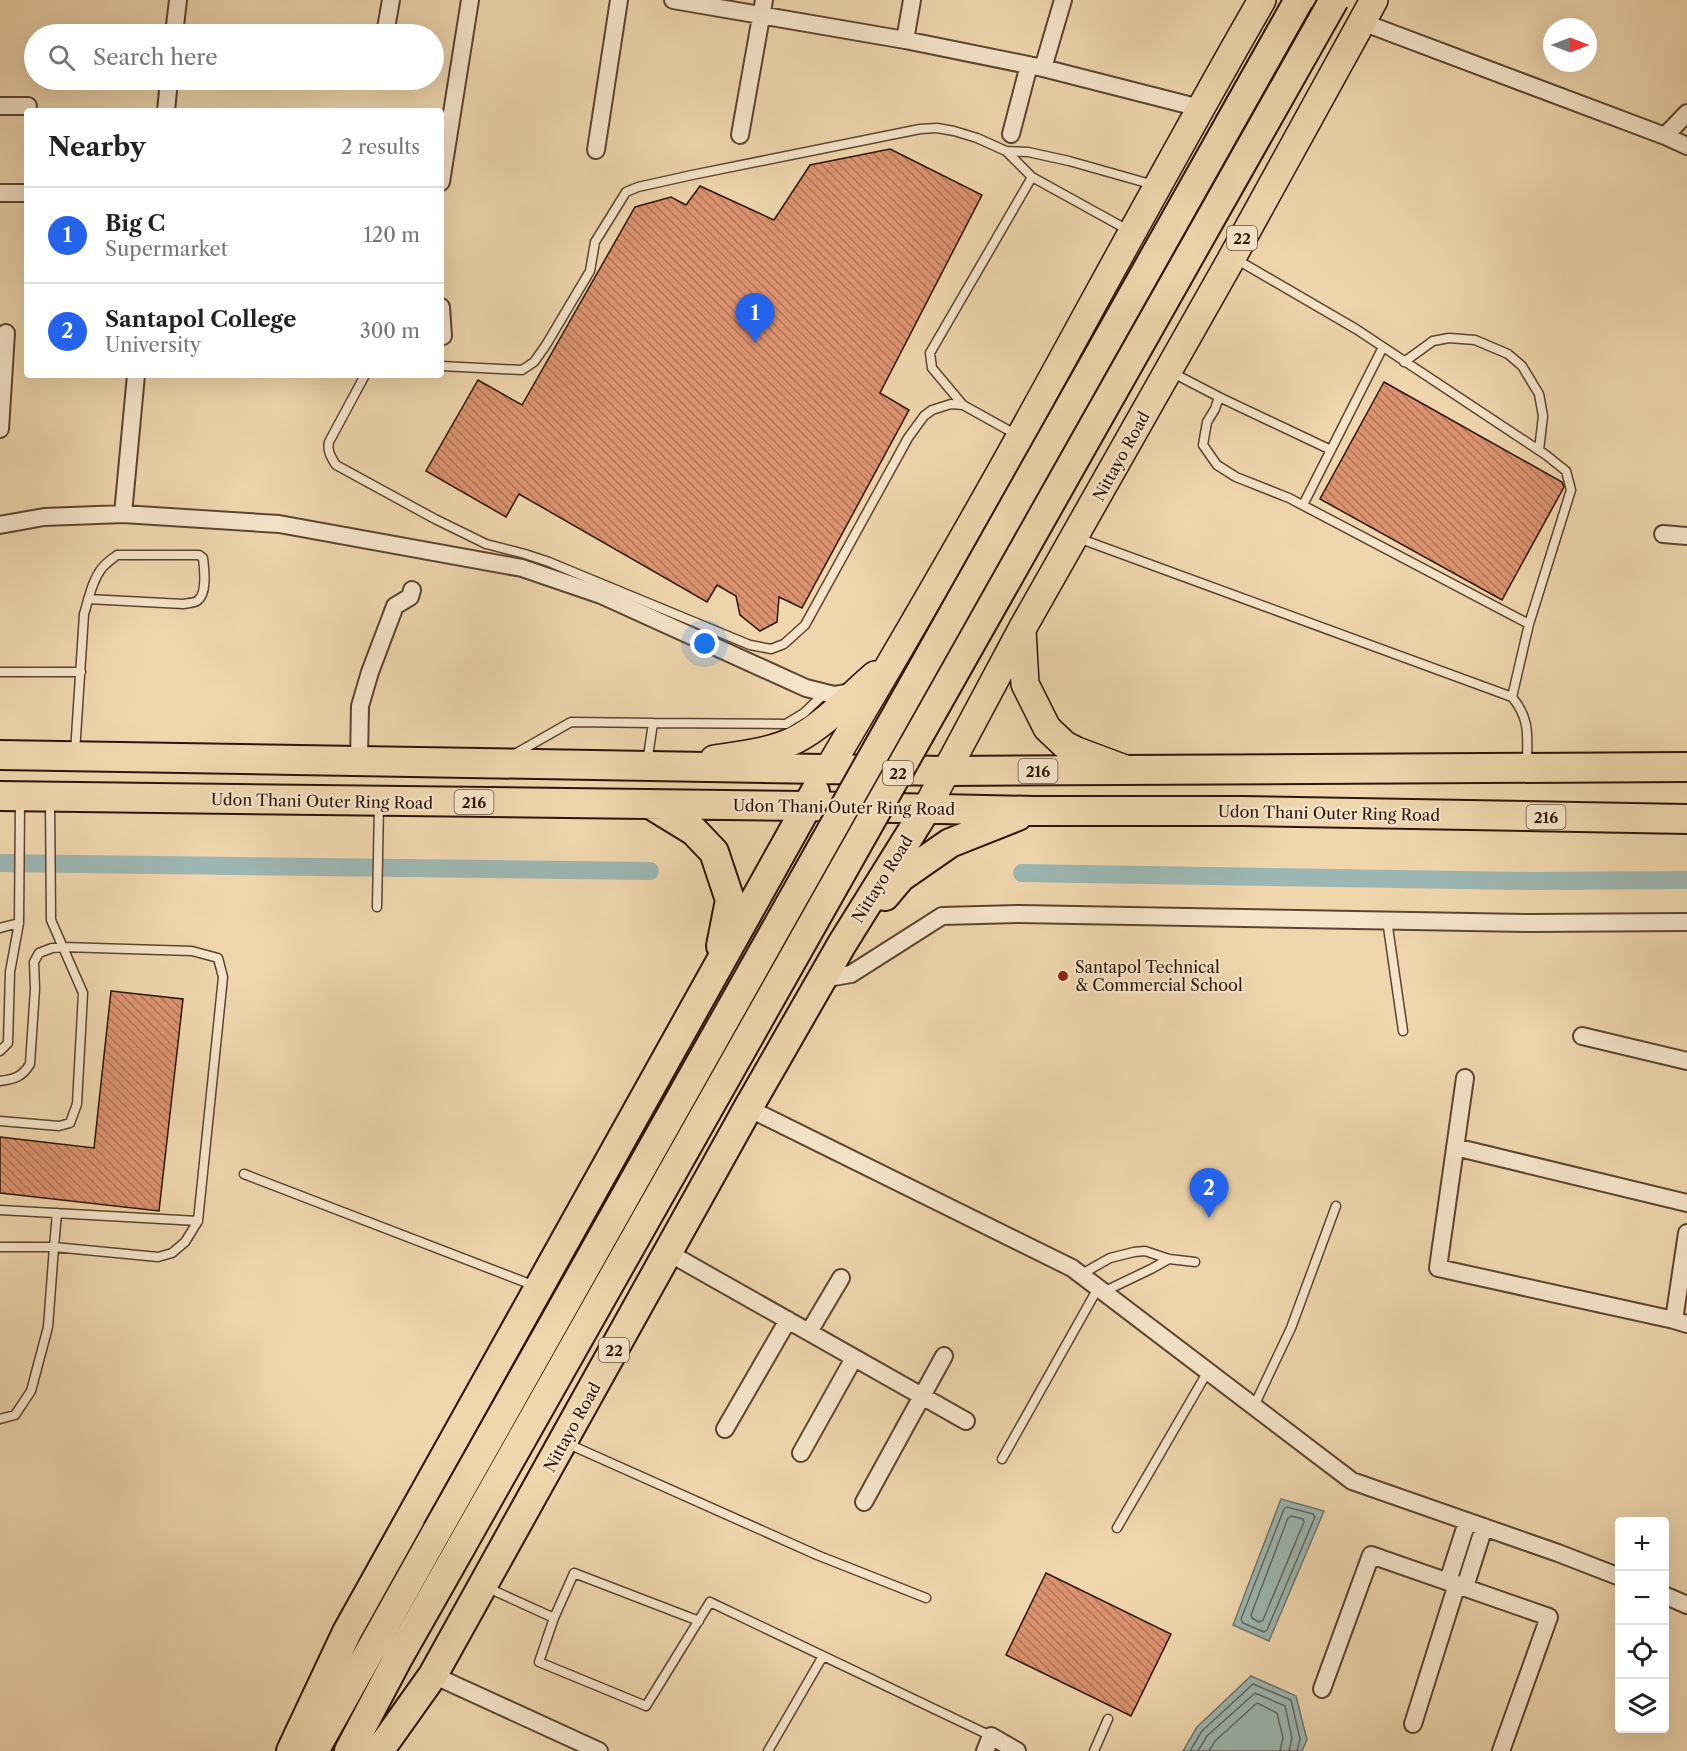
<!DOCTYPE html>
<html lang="en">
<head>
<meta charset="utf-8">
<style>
	:root { --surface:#fff; --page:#f2f2f2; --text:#222; --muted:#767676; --line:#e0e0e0; --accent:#2563eb }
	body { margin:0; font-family:"Libre Caslon Text",serif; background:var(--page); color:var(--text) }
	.controls { position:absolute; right:18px; bottom:18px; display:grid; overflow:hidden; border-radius:6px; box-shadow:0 6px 24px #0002 }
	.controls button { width:54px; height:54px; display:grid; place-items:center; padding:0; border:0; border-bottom:2px solid var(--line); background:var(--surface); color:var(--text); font:30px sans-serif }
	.compass { position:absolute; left:1543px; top:18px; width:54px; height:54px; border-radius:50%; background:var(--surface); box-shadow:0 6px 24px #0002; rotate:90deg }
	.you { position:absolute; left:705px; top:644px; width:21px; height:21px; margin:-15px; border:4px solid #fff; border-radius:50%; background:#1a73e8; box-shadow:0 0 0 9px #1a73e833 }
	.badge { display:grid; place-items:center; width:39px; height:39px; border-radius:50%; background:var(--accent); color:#fff; font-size:20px; font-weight:700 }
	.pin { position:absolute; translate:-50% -50px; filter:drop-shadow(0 2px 3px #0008) }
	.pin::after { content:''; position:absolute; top:32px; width:21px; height:18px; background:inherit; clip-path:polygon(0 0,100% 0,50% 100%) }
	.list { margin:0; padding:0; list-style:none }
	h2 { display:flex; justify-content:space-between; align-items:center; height:78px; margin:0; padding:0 24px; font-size:26px }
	h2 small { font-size:20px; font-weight:400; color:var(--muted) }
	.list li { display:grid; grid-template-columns:39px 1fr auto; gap:18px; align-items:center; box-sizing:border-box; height:96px; padding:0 24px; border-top:2px solid var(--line) }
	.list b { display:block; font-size:22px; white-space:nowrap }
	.list p { margin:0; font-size:20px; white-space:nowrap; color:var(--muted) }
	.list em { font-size:20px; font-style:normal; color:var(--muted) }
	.icon { flex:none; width:33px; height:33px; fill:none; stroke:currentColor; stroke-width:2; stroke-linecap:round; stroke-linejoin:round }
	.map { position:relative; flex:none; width:1687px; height:1751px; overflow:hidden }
	.search { position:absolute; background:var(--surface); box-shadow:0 6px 24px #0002; left:24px; top:24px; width:420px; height:66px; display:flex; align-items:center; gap:15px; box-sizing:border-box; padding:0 21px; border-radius:33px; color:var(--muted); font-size:22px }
	.panel { position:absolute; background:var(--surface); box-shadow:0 6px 24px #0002; left:24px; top:108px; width:420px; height:270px; border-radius:6px }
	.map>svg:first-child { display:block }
	.water { fill:#9cb7b3; stroke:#6f766e; stroke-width:1.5 }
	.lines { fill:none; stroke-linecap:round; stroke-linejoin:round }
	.shore { stroke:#64665d; stroke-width:1.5 }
	.canal { stroke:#9cb7b3; stroke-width:18 }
	.building { fill:url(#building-back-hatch); stroke:#2c1407; stroke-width:1.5 }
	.service-casing { stroke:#5d4430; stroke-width:11 }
	.minor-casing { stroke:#5d4430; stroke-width:20 }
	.primary-casing { stroke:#2c1407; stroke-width:30 }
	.trunk-casing { stroke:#2c1407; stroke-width:32 }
	.service { stroke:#f5e4ca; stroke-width:8 }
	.minor { stroke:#f5e4ca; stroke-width:16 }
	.primary { stroke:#efd6ad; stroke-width:27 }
	.trunk { stroke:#efd6ad; stroke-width:28 }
	.trunk-bridge-casing { stroke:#2c1407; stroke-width:32; stroke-linecap:butt }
	.trunk-bridge { stroke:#efd6ad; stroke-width:28 }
	.poi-dot { fill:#8f2418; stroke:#f5e4ca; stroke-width:2 }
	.labels { text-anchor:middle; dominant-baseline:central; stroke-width:4.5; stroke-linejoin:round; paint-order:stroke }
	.shield { fill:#f5e4ca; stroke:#685242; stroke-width:1.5 }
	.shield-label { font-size:15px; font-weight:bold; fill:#2c1407 }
	.street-label { font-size:16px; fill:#2c1407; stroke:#f5e4ca }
	.poi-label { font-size:16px; fill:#2c1407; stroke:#f5e4ca; text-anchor:start }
</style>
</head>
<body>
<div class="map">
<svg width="1687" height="1751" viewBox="0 0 1687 1751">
	<defs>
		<pattern id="building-back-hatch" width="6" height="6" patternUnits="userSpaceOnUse" patternTransform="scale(1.5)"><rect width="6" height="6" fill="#db926f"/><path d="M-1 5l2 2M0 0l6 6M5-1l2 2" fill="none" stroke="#b27659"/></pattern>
	</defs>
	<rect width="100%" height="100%" fill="#efd6ad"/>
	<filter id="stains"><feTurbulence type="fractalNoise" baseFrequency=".00333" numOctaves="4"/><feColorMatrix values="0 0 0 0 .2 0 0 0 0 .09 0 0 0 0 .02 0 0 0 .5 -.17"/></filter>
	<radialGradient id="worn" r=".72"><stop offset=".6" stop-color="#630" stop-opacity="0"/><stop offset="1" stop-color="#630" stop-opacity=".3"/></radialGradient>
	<!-- water -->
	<path class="water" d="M1281 1499 1324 1511 1269 1641 1233 1625Z
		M1251 1676 1296 1696 1307 1740 1302 1751H1183L1197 1727Z"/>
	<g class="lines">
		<!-- shore -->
		<path class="shore" d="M1287 1507 1313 1514 1315 1517 1267 1630 1264 1632 1243 1623 1241 1619 1284 1509Z
			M1291 1516 1303 1519 1304 1522 1263 1620 1259 1622 1252 1618 1251 1615 1288 1518Z
			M1190 1751 1202 1731 1253 1684 1291 1700 1300 1739 1297 1751
			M1198 1751 1207 1736 1255 1693 1285 1706 1292 1738 1289 1751
			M1209 1751 1215 1741 1257 1703 1277 1713 1283 1738 1280 1751"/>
		<!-- canal -->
		<path class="canal" d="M0 863 650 871
			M1022 873 1533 881 1687 880"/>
	</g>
	<!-- building -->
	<path class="building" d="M890 149 982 195 880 393 909 410 802 608 779 597 777 622 760 631 740 615 736 596 717 585 707 602 519 494 506 517 426 471 478 380 522 405 635 207 671 197 686 205 700 186 774 220 810 165Z
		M1384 382 1562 482 1564 487 1502 600 1320 499Z
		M111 991 183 999 159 1211 0 1193V1137L94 1148Z
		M1046 1573 1171 1634 1131 1716 1006 1655Z"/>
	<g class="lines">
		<!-- service casing -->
		<g class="service-casing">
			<path id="service" d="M1006 151 1032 177 1128 230
				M1234 258 1356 329 1546 455 1566 471 1571 490 1529 624 1512 697
				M1404 362 1433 341 1449 338 1475 340 1508 354 1522 366 1539 394 1543 416 1539 450
				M441 366 522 370 534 362 546 345 590 271 595 242 626 192 638 187 692 175 920 129 937 128 954 131 977 138 1006 151 1028 152 1069 161 1154 185
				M1171 372 1219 397 1215 409 1207 422 1203 445 1217 465 1236 477 1289 498 1529 624
				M365 375 329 442C327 451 331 457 336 465L435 519 486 544 525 554 549 562 750 645 771 649 784 644 805 625 908 438 924 416 932 410 951 404 963 405 1017 435
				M1219 397 1331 450
				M963 405 932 368 930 353 1032 177
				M1303 505 1383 347
				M1078 538 1512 697C1531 720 1527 737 1527 764
				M0 672H81
				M75 752 84 614C89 598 92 581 102 568 106 563 112 559 117 555H199L203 558C204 568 208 594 197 601 194 603 188 603 183 604L88 599
				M513 755 571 722 653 723
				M647 763 653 723 786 724 804 713 826 692
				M377 907 379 805
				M1387 920 1403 1031
				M0 928 19 923
				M0 1051 8 1043 10 972 19 923 20 801
				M0 1081C15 1079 22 1077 30 1064L35 989 34 962 39 953 52 948 63 947 192 951 218 958 223 977 198 1221 185 1242 172 1253 158 1257 54 1247 48 1327 31 1391 15 1415 0 1419
				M0 1121 59 1126 70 1123 77 1104 83 993 51 920 50 801
				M244 1174 535 1286
				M0 1210 198 1221
				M0 1247H54L57 1213
				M1080 1275 1110 1258 1134 1252 1145 1251 1169 1259 1195 1262
				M1103 1292 1151 1269 1169 1259
				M1254 1406 1291 1328 1336 1206
				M566 1443 817 1555 926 1598
				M1002 1459 1098 1288
				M1117 1528 1208 1371
				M486 1587 554 1618
				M699 1621 574 1573 554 1618 539 1662 646 1706 710 1602 991 1736
				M768 1751 823 1656
				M1094 1751 1108 1719"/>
		</g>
		<!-- minor casing -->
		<g class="minor-casing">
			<path id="minor" d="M673 0 905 40
				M912 0 905 40 1043 68
				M1063 0 1043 68 1200 108
				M1362 22 1665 136 1687 146
				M174 34 178 0
				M385 34 391 0
				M0 106H28
				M166 111 169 80
				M1011 134 1029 65
				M740 135 764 0
				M1665 136 1687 113
				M596 150 619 0
				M441 182 470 0
				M0 193H25
				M441 307 443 336
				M136 375 123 514 279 524 522 568 601 595 806 688 834 695 856 691
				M0 429 6 333
				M0 525 44 517 123 514
				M1663 534 1687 536
				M359 761 360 706 370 672 395 606 410 597 412 590
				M822 979 851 974 942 916 1019 914 1531 923 1687 922
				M1582 1036 1687 1061
				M1465 1078 1438 1268 1674 1320
				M748 1108 1072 1268 1352 1481 1558 1553 1620 1577
				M1455 1147 1687 1203
				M1687 1233 1674 1320 1687 1324
				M669 1253 966 1421
				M809 1332 841 1278
				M725 1429 788 1320
				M801 1453 854 1358
				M864 1502 944 1356
				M1448 1581 1467 1522
				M1465 1587 1484 1527
				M1664 1595 1687 1605
				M433 1675 599 1751
				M1322 1689 1371 1555 1549 1617 1501 1751
				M1413 1724 1457 1584
				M985 1751 991 1736 1017 1751"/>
		</g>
		<!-- primary casing -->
		<g class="primary-casing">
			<path id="primary" d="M1022 630 1025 684 1047 728 1065 745 1077 751 1125 769
				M714 759C741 755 771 752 795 740 826 724 849 697 875 675
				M829 768C894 658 959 548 1021 435 1101 290 1179 144 1262 0
				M926 809 1022 629 1228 265 1374 0"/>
		</g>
		<!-- trunk casing -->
		<g class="trunk-casing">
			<path id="trunk" d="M0 755 946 771 1687 767
				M0 796 807 806 1034 811H1243L1687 819
				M650 804 694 831 714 852 730 900 721 946
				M885 896 901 877 950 843 1018 816
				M291 1751 347 1632 815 792
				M314 1751 437 1531
				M349 1751 398 1658 462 1545
				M379 1751 433 1675 748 1108 842 944 926 809"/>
		</g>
		<!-- service -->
		<use href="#service" class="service"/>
		<!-- minor -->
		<use href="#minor" class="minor"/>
		<!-- primary -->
		<use href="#primary" class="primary"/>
		<!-- trunk -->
		<use href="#trunk" class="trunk"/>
		<!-- trunk-bridge casing -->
		<g class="trunk-bridge-casing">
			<path id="trunk-bridge" d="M437 1531 1299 0
				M462 1545 1334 0"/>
		</g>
		<!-- trunk-bridge -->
		<use href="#trunk-bridge" class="trunk-bridge"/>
	</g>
	<!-- markers -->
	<circle class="poi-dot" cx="1063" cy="976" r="6"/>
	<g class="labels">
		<!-- shield labels -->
		<g class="shield">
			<rect x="1227" y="226" width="30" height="24" rx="4.5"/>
			<rect x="1018.5" y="759" width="39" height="24" rx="4.5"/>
			<rect x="883" y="761" width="30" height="24" rx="4.5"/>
			<rect x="454.5" y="790" width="39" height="24" rx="4.5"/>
			<rect x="1526.5" y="805" width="39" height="24" rx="4.5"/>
			<rect x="599" y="1338" width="30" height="24" rx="4.5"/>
		</g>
		<g class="shield-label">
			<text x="1242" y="238">22</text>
			<text x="1038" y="771">216</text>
			<text x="898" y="773">22</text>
			<text x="474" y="802">216</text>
			<text x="1546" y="817">216</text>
			<text x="614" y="1350">22</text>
		</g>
		<!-- street labels -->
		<g class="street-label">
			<text transform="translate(1121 456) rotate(-61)">Nittayo Road</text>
			<text transform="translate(322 801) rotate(1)">Udon Thani Outer Ring Road</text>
			<text transform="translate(844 807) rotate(1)">Udon Thani Outer Ring Road</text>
			<text transform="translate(1329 813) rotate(1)">Udon Thani Outer Ring Road</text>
			<text transform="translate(882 879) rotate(-58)">Nittayo Road</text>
			<text transform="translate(572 1427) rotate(-61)">Nittayo Road</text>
		</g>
		<!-- poi labels -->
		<g class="poi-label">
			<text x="1075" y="967">Santapol Technical<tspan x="1075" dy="18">&amp; Commercial School</tspan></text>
		</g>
	</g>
	<rect width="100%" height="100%" filter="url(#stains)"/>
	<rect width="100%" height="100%" fill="url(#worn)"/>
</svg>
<div class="controls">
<button>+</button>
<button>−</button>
<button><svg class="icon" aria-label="locate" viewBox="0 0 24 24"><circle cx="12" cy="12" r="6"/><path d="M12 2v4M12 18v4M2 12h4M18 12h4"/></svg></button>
<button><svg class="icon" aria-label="layers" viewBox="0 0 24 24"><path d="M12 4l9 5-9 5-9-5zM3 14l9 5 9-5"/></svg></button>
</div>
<svg class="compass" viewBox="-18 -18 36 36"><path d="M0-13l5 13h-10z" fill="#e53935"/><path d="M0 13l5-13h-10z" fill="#767676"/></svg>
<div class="you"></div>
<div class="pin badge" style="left:755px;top:343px">1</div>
<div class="pin badge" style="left:1209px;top:1218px">2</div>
<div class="search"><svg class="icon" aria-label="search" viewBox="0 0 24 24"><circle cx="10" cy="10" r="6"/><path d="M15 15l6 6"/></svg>Search here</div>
<section class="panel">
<h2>Nearby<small>2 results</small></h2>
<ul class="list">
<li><span class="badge">1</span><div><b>Big C</b><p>Supermarket</p></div><em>120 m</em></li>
<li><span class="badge">2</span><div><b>Santapol College</b><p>University</p></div><em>300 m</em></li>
</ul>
</section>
</div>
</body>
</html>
